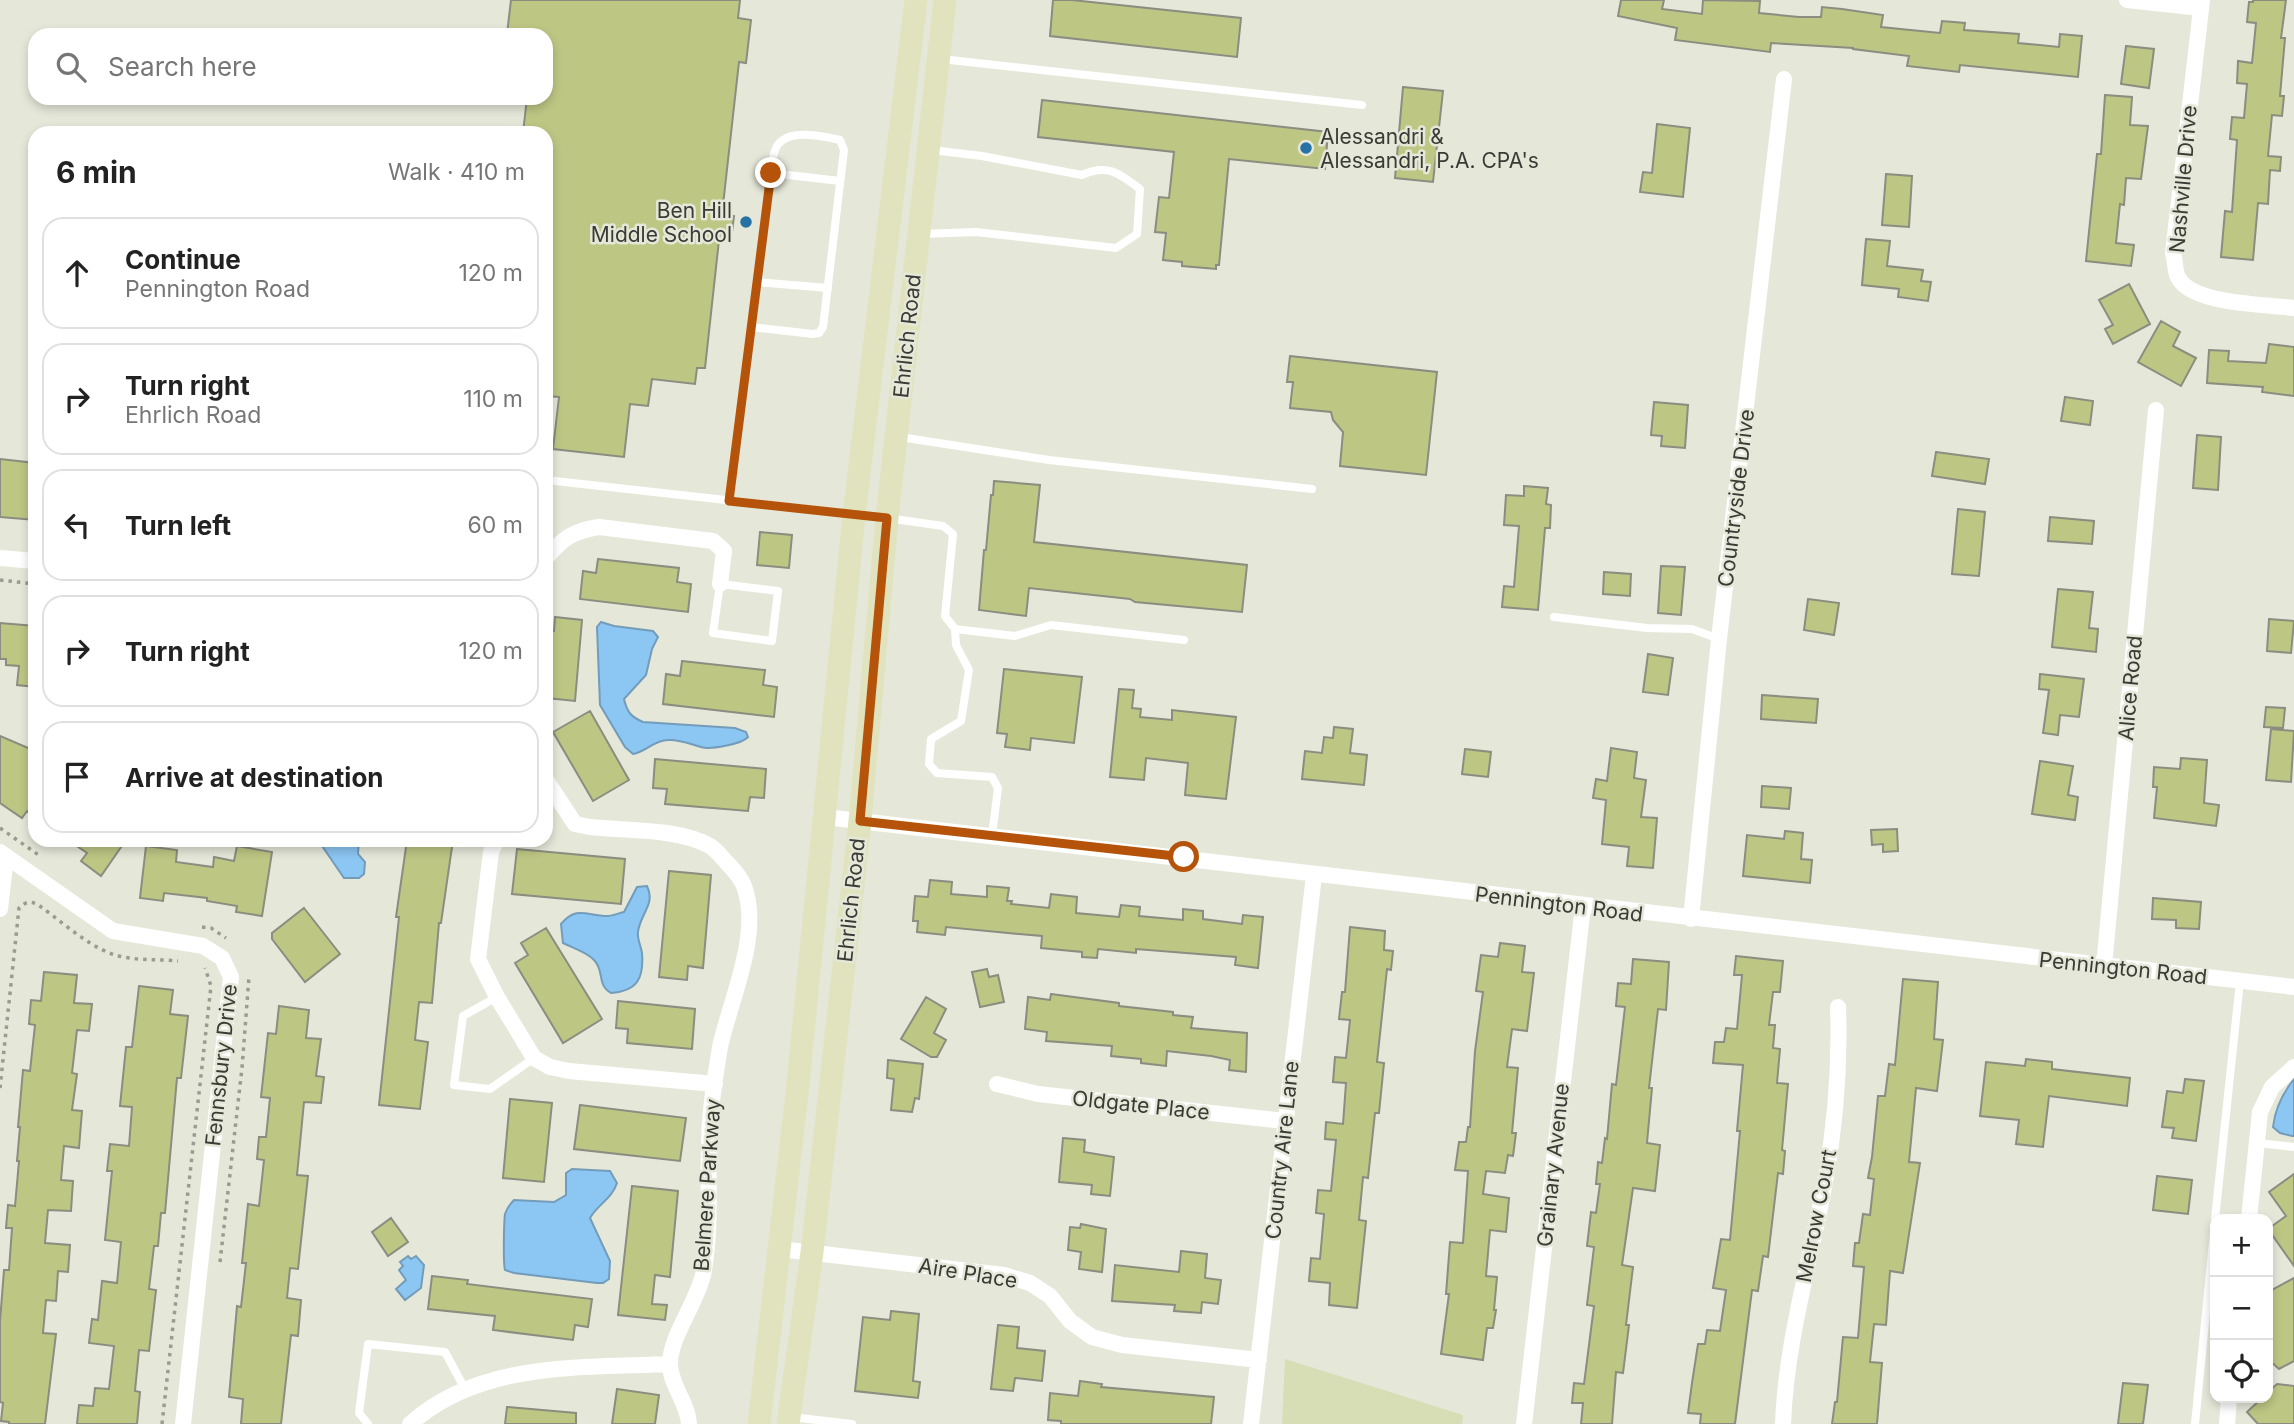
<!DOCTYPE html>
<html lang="en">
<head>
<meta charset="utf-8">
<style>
	:root { --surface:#fff; --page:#f6f6f6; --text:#222; --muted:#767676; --line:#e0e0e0 }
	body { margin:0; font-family:Inter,sans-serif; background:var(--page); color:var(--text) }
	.controls { position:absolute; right:21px; bottom:21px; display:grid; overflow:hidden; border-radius:14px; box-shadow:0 4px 10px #0003 }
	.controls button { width:63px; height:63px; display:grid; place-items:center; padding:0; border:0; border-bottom:2px solid var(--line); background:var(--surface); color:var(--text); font:35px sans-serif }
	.stop { position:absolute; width:21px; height:21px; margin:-16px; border:5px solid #b45309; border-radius:50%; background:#fff }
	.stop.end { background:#b45309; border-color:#fff; box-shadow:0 2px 7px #0008 }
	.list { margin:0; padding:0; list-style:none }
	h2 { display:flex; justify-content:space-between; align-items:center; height:91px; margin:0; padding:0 28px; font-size:30px }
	h2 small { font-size:23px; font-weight:400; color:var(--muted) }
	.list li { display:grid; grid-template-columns:46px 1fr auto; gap:21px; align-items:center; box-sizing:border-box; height:112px; margin:0 14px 14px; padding:0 14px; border:2px solid var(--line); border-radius:21px }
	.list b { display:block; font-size:26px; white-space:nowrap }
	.list p { margin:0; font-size:23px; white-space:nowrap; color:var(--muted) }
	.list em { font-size:23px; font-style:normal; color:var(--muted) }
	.icon { flex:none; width:38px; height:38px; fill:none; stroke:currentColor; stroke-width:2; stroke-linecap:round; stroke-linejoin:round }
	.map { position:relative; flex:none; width:2294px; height:1424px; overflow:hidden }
	.search { position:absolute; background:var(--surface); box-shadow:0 4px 10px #0003; left:28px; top:28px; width:525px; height:77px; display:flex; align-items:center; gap:18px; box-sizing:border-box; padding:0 24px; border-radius:21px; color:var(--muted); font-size:26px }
	.panel { position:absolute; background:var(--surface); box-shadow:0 4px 10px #0003; left:28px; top:126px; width:525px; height:721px; border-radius:21px }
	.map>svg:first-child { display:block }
	.green { fill:#d7ddb5 }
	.water { fill:#8cc6f3; stroke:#739cba; stroke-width:2 }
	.building { fill:#bec684; stroke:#8a8d7f; stroke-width:2 }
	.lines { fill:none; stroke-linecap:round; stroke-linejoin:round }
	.path { stroke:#999c91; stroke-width:3.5; stroke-dasharray:3.5 5; stroke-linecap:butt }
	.service { stroke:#fff; stroke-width:8 }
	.minor { stroke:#fff; stroke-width:16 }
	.secondary { stroke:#e0e3bd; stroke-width:23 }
	.route { stroke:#b45309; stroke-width:9 }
	.poi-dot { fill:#2672a5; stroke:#e5e8d9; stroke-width:2.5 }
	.labels { text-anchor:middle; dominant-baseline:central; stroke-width:5; stroke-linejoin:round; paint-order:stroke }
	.poi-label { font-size:21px; fill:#3a3b35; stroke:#e5e8d9; text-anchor:start }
	.street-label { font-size:21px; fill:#3a3b35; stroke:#e5e8d9 }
</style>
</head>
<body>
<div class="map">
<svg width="2294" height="1424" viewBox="0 0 2294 1424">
	<rect width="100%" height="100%" fill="#e5e8d9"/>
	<!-- green -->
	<path class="green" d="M1285 1359 1463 1415 1462 1424H1282Z"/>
	<!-- water -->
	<path class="water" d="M601 622 614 626 653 631 658 637 652 649 646 675 624 699C627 712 631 717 643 722L735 728 746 732 748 737C742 744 710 750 701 747 690 744 679 739 668 740 654 740 646 752 633 754L625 747 600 705 597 627Z
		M318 840H359L358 854 365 862 364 874 359 878H344Z
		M647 886C656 904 640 914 638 932 637 939 641 946 642 953 644 979 637 991 611 993 596 984 605 971 594 960 587 952 573 948 563 943L561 924C577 905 587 916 607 916 613 916 619 913 624 912L637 887Z
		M2294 1079V1136H2292L2280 1133 2273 1127C2275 1108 2282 1094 2294 1079Z
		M572 1169 610 1171 617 1183C612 1199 598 1204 590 1218L610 1261 609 1279 603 1283H597L514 1273 505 1270C503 1264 504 1221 505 1214 507 1208 510 1204 514 1200L554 1202 566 1195V1173Z
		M408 1256 411 1259 416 1256 424 1265 421 1288 405 1300 396 1289 406 1280 399 1270 403 1266 400 1262Z"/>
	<!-- building -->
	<path class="building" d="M511 0H740L738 18 751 20 746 63 739 62 722 214 734 216 732 232 720 231 705 368H697L695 384 652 379 648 406 630 404 624 457 553 449 559 397 546 396V133H523L527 98H546V35L507 34Z
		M1053 0H1072L1241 18 1237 57 1050 36Z
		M1621 0H1664L1662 9 1702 14 1703 0 1760 1 1759 13 1799 17H1821L1822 7 1842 9 1883 15 1881 27 1940 33 1942 21 1965 23 1964 30 2019 34 2018 43 2059 47 2060 34 2082 36 2078 77 1960 65 1959 72 1907 66 1909 56 1853 49V48L1771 43 1770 52 1675 40 1677 28 1618 16Z
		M2253 0H2286L2281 38H2285L2280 96H2284L2282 116 2272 115 2268 156 2281 157 2280 171 2270 170 2268 204 2258 203 2253 260 2221 257 2225 211 2232 212 2237 140 2230 139 2232 117 2244 118 2247 84 2237 83 2238 61 2252 63 2256 23 2247 22 2249 2H2253Z
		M2126 46 2154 49 2149 88 2121 84Z
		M1403 87 1443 91 1433 182 1395 178Z
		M2105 95 2132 97 2130 125 2148 126 2141 179 2126 178 2124 205 2120 204 2116 243 2134 245 2131 266 2086 261 2097 154H2101Z
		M1042 100 1328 132 1325 169 1229 159 1219 265H1216V269L1182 266V262L1163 260 1166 233 1155 232 1159 197 1169 198 1174 152 1038 137Z
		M1657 124 1690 128 1683 197 1640 192 1643 172 1652 173Z
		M1886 174 1912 176 1909 227 1882 225Z
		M1866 239 1890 241 1887 266 1923 270 1921 281 1931 282 1928 301 1898 297 1899 289 1862 285Z
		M2129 284 2150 324 2113 344 2105 329 2113 325 2099 300Z
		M2161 321 2180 332 2173 346 2196 358 2181 386 2138 362Z
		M2269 344 2294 347V396L2262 392 2263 387 2207 383 2209 350 2229 351 2228 361 2266 363Z
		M1290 356 1437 372 1426 475 1340 466 1343 432 1333 420 1331 412 1290 408 1293 382H1287Z
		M2065 397 2093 401 2090 425 2061 421Z
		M1654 402 1688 405 1685 448 1661 446 1662 436 1651 435Z
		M2197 435 2221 437 2218 490 2193 488Z
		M1936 452 1989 459 1985 484 1932 476Z
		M0 459 35 463V520L0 517Z
		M994 481 1040 485 1034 542 1247 565 1242 612 1135 602 1130 599 1029 588 1026 616 979 610 984 550H986L991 495H993Z
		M1524 486 1548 488 1546 504 1551 505 1550 528H1545L1538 610 1502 607 1504 586 1514 587 1519 526 1504 525 1506 495 1524 496Z
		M1958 509 1985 512 1979 576 1952 574Z
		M2050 517 2094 521 2092 544 2048 541Z
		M760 532 792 535 789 568 757 565Z
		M598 559 679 568 677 582 691 584 688 612 580 599 583 571 596 573Z
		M1661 566 1685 567 1681 615 1658 613Z
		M1604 572 1631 574 1630 596 1603 594Z
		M2058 589 2093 592 2089 628 2098 629 2096 652 2052 647Z
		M1808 599 1839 603 1834 635 1804 630Z
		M555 617 582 620 575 701 547 698 546 630 554 631Z
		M2269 619 2294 621 2291 653 2267 651Z
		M0 623 35 626V687L17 685 19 666 6 665V659H0Z
		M1648 654 1673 658 1668 695 1643 692Z
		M682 661 765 670 763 685 777 687 774 717 663 704 666 674 680 676Z
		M1004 669 1082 677 1074 743 1031 738 1030 750 1005 747 1007 734 997 733Z
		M2040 674 2084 679 2079 717 2060 715 2058 735 2043 733 2049 690 2039 689Z
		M1119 689 1134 690 1132 708 1141 709 1140 717 1172 720V710L1236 717 1226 799 1185 795 1188 763 1146 758 1144 780 1110 777Z
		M1762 695 1818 699 1816 723 1761 719Z
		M2266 707 2285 708 2283 728 2264 727Z
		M590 711 629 780 593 801 553 732Z
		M1334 727 1353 729 1350 753 1367 755 1364 785 1302 779 1305 751 1322 753 1324 737 1333 738Z
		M2271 729 2294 731 2291 782 2266 780Z
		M0 736 35 751V816L27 811 22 818 0 803Z
		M1611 748 1637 752 1634 778 1646 780 1641 817 1657 818 1653 868 1627 866 1629 847 1602 844 1606 800 1593 798 1596 779 1607 781Z
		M1465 749 1491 752 1488 777 1462 774Z
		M2181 758 2207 760 2204 803 2219 805 2216 826 2154 818 2157 787H2153L2154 767 2180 769Z
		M655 759 766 769 764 798 750 797 748 811 665 804 667 789 653 788Z
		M2040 761 2073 766 2068 795 2078 797 2075 820 2032 814Z
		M1762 786 1791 788 1789 809 1761 807Z
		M1897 829 1898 851 1883 852V844L1872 845 1871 830Z
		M1785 831 1803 833 1801 859 1812 860 1810 883 1743 876 1747 835 1784 839Z
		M68 840H126L101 876 81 861 87 853Z
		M407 840H453L441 923H439L432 1003 419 1002 415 1040 428 1042 420 1109 379 1105 399 917H396Z
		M146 846 177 850 176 862 213 867 214 857 234 861 237 846 272 852 262 916 236 912 237 906 207 901V898L164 893 163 901 140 898Z
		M517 849 625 859 621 904 512 894Z
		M669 871 711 875 703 968 688 966 687 980 659 977Z
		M930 880 952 882 951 894 987 897V886L1009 888 1007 901H1012L1011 904 1049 908 1051 894 1077 897 1076 913 1119 917 1121 905 1140 907 1139 916 1183 920V909L1203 911V919L1242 924 1243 915 1263 917 1258 968 1235 965 1236 957 1136 949V953L1098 949 1097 958 1082 957V952L1041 948 1042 936 1008 933 946 927 945 935 917 932 918 921H913L915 896 928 897Z
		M2153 898 2201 902 2199 929 2176 928V920L2152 919Z
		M304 908 340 954 305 982 272 939V933Z
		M1350 927 1385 931 1384 950 1393 951 1391 970 1387 969 1377 1062 1384 1063 1379 1113H1375L1368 1178 1363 1177 1359 1220 1366 1221 1357 1308 1329 1305 1330 1283 1309 1281 1311 1258 1320 1259 1324 1214 1316 1213 1318 1190 1331 1191 1336 1140 1325 1139 1326 1122 1343 1124 1346 1083 1333 1082 1335 1057 1346 1058 1350 1020 1339 1019 1342 992H1345Z
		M546 928 602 1019 563 1043 515 963 528 955 521 943Z
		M1500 943 1525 946 1522 972 1534 973 1527 1031 1512 1029 1507 1067 1518 1068 1512 1133H1516L1513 1156 1508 1155 1505 1173 1486 1171 1483 1194 1509 1198 1506 1232 1490 1230 1486 1276 1497 1277 1494 1310H1496L1493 1328H1487L1483 1360 1441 1354 1449 1294H1446L1450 1242 1463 1243 1468 1171 1455 1170 1459 1142H1466L1468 1127H1470L1475 1051 1483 992 1476 991 1481 955 1498 957Z
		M1736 956 1783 961 1780 992H1773L1769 1025H1775L1773 1048 1780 1049 1777 1083 1788 1084 1782 1150 1785 1151 1783 1174 1778 1173 1768 1257 1763 1256 1758 1291 1752 1290 1735 1424H1700L1701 1414 1688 1413 1692 1383 1698 1344H1705L1707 1330 1720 1331 1726 1290 1713 1288 1721 1239 1730 1240 1740 1131H1737L1743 1065 1713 1063 1715 1042H1724L1726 1028 1737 1029 1742 975H1734Z
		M1633 959 1669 962 1666 1010 1658 1009 1649 1088H1652L1647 1143 1660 1145 1655 1191 1633 1188 1622 1265 1633 1267 1626 1325H1629L1623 1373 1616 1372 1612 1424H1581L1583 1403H1572L1574 1383 1584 1384 1594 1306 1587 1305 1594 1247 1587 1246 1591 1212 1596 1213 1600 1184H1596L1598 1162 1602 1163 1605 1138 1607 1139 1612 1084 1616 1085 1625 1007 1616 1006 1618 983 1631 984Z
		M987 969 989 977 998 975 1004 1002 980 1007 972 972Z
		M44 972 77 975 74 1003 92 1004 89 1031 77 1030 72 1073 77 1074 72 1110 82 1111 79 1148 64 1146 61 1180 73 1181 71 1211 48 1210 45 1243 70 1245 68 1272 58 1271 56 1301 46 1300 43 1333 56 1334 45 1424H9V1422L1 1421 3 1403 0 1402V1321L4 1270H9L12 1228H6L8 1205 15 1206 19 1161H17L20 1127H18L23 1070 30 1071 35 1025 29 1024 31 1000 41 1001Z
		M1903 979 1938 982 1934 1039 1943 1040 1937 1091 1916 1088 1909 1162 1920 1163 1903 1273 1890 1271 1886 1325 1874 1324 1870 1362 1882 1363 1877 1424H1832L1835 1402H1837L1843 1337 1858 1338 1864 1267 1853 1266 1855 1243H1859L1863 1214 1870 1215 1874 1179 1868 1178 1872 1157 1878 1096H1885L1889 1064 1895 1065Z
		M139 986 173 990 170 1014 188 1016 181 1078H177L165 1213H161L158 1246H154L149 1289 156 1290 149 1351 139 1350 135 1391 140 1392 137 1424H77L79 1405 93 1406 95 1388 109 1389 114 1346 89 1343 92 1319 98 1320 102 1281 117 1283 121 1242 105 1240 112 1171H107L110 1144 129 1146 132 1107 120 1106 126 1047H132Z
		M1051 994 1119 1003V1006L1173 1012V1015L1193 1017 1191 1028 1247 1033 1246 1072 1229 1070 1230 1060 1211 1056 1167 1051 1166 1066 1141 1063V1059L1111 1056 1112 1046 1046 1041 1047 1032 1025 1029 1028 997 1050 1000Z
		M926 997 946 1009 934 1033 946 1040 937 1057H931L901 1039Z
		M618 1001 695 1009 692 1049 627 1043 628 1029 616 1028Z
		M279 1006 309 1010 306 1038 321 1039 316 1076 324 1077 321 1103 304 1102 297 1175 308 1176 298 1269 290 1268 287 1298 301 1300 298 1336 291 1335 281 1424H241L243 1399 229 1397 237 1306 241 1307 246 1263H242L248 1204 259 1206 264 1160 257 1159 259 1137H266L270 1098 261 1097 268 1033 276 1034Z
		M2026 1059 2052 1062V1069L2130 1078 2127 1106 2049 1096 2043 1147 2016 1144 2019 1120 1980 1116 1986 1062 2025 1066Z
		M888 1060 923 1064 919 1099 915 1098 912 1112 891 1110 894 1079 887 1078Z
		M2185 1079 2204 1081 2196 1141 2172 1138 2174 1128 2162 1127 2167 1091 2183 1093Z
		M510 1099 552 1103 544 1182 503 1178Z
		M580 1105 686 1118 680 1161 574 1149Z
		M1063 1138 1085 1140 1084 1152 1114 1157 1110 1196 1091 1194 1092 1185 1059 1182Z
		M2294 1174V1266L2268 1229 2286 1216 2269 1192Z
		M2157 1176 2192 1180 2188 1214 2153 1210Z
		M632 1186 678 1191 670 1277 655 1275 652 1304 667 1305 665 1320 618 1315Z
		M391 1218 408 1242 388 1256 372 1232Z
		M1081 1224 1106 1229 1102 1272 1079 1269 1081 1252 1068 1250 1070 1227 1080 1228Z
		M1181 1251 1207 1254 1205 1278 1221 1280 1218 1304 1202 1302 1201 1313 1174 1311 1175 1305 1112 1301 1115 1265 1179 1272Z
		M432 1276 468 1280 467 1284 592 1299 588 1327 575 1325 573 1340 493 1330 495 1316 428 1309Z
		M2294 1278V1361L2279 1369 2268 1359V1292Z
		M891 1311 919 1314 913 1381 920 1382 918 1398 855 1391 863 1317 890 1320Z
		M998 1325 1019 1327 1017 1348 1045 1351 1042 1381 1015 1378 1013 1391 991 1389Z
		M1080 1381 1102 1384 1101 1387 1214 1397 1211 1424H1061V1421L1048 1420 1050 1393 1078 1396Z
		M2123 1383 2148 1385 2143 1424H2118Z
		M2277 1384 2294 1386V1424H2258L2247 1412 2262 1398H2268V1392Z
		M617 1389 659 1395 655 1424H612Z
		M507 1407 576 1413V1424H505Z"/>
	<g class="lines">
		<!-- path -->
		<path class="path" d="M0 580 35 584
			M0 828 40 856
			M202 927 211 928 226 938
			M0 1088 19 908C25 902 29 901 37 904 60 920 85 944 112 954 132 961 157 959 178 961
			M220 1262 242 1068 249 977
			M162 1424 211 986 205 968"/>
		<!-- service -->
		<path class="service" d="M941 59 1362 105
			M771 173 840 181
			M921 234 976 232 1116 248 1137 234 1140 189C1120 174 1108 163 1082 175L982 156 932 150
			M757 282 828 288
			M900 437 1049 460 1312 489
			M546 480 887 518 943 526 953 534 945 616 955 629 1015 636 1051 625 1184 640
			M729 501 771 173C772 165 772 154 777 146 788 128 823 136 840 140L844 150 823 327 819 333 813 334 751 327
			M720 584 778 591 772 641 713 633Z
			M1554 617 1647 628 1692 629 1719 639
			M955 629 956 645 969 670 961 721 931 739 929 764 937 773 992 777 998 788 992 835
			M497 997 463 1016 454 1085 490 1089 534 1058
			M2257 1143 2294 1147
			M2215 1219 2240 981
			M791 1417 852 1424
			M368 1424 359 1413 368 1344 445 1352 465 1389
			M2195 1424 2215 1221"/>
		<!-- minor -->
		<path class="minor" d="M2127 0 2201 8
			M2202 0 2173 253C2175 260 2175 269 2177 275 2188 305 2266 304 2294 308
			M0 558 35 561
			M546 558C563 538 573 531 599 527L713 541 724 551 720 584
			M546 780 575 824 590 827C627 831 678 828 710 846 717 850 723 859 729 865 734 870 741 879 744 886 762 934 730 1000 720 1047 716 1071 712 1096 710 1121 706 1172 713 1224 703 1275 696 1304 670 1337 670 1364 670 1385 688 1403 689 1424
			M825 817 2294 987
			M497 840 491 852 478 959 497 997 534 1058 550 1067 569 1071 715 1084
			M0 852 113 931 203 946 222 958 231 977 183 1424
			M0 909 6 856
			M1691 919 1719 639 1784 79
			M2104 966 2156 410
			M997 1084 1038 1094 1285 1121
			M2249 1219 2260 1112 2272 1087 2294 1067
			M780 1249 1004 1275 1030 1283 1050 1296 1070 1321 1092 1337 1122 1345 1259 1360
			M410 1424C480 1361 581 1368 670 1364
			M1251 1424 1314 875
			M1524 1424 1583 906
			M1783 1424C1786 1342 1810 1263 1825 1182 1835 1127 1840 1063 1838 1007
			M2227 1424 2229 1398"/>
		<!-- secondary -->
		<path class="secondary" d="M759 1424 797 1093 854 515 916 0
			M788 1424 812 1252 860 821 887 518 945 0"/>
	</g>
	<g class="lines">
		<!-- route -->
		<path class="route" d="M771 173 729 501 887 518 860 821 1184 857"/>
	</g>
	<!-- markers -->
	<g class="poi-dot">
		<circle cx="1306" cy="148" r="7"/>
		<circle cx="746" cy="222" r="7"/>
	</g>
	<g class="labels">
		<!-- poi labels -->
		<g class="poi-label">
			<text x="1320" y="136">Alessandri &amp;<tspan x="1320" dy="24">Alessandri, P.A. CPA's</tspan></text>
			<text x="732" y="210" text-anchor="end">Ben Hill<tspan x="732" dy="24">Middle School</tspan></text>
		</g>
		<!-- street labels -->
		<g class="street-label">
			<text transform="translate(2183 179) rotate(-85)">Nashville Drive</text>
			<text transform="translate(907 336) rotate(-84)">Ehrlich Road</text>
			<text transform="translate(1736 498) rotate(-83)">Countryside Drive</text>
			<text transform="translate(2130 688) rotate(-85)">Alice Road</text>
			<text transform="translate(851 900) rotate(-84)">Ehrlich Road</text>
			<text transform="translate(1559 904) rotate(7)">Pennington Road</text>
			<text transform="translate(2123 968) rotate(6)">Pennington Road</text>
			<text transform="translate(221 1065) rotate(-84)">Fennsbury Drive</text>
			<text transform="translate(1141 1105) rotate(6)">Oldgate Place</text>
			<text transform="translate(1282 1150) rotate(-84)">Country Aire Lane</text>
			<text transform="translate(1553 1165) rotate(-84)">Grainary Avenue</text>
			<text transform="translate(707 1185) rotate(-86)">Belmere Parkway</text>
			<text transform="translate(1816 1216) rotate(-79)">Melrow Court</text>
			<text transform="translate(968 1273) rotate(9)">Aire Place</text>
		</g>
	</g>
</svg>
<div class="controls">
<button>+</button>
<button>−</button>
<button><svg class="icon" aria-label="locate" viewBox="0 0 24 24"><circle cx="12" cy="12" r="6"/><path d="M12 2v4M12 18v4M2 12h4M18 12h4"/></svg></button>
</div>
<div class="stop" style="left:1184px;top:857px"></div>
<div class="stop end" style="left:771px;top:173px"></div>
<div class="search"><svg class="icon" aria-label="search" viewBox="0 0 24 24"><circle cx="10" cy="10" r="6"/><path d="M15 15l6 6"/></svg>Search here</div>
<section class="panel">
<h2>6 min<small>Walk · 410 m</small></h2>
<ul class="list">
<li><svg class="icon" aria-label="ahead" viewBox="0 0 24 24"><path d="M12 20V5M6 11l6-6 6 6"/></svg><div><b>Continue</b><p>Pennington Road</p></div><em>120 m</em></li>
<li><svg class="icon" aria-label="right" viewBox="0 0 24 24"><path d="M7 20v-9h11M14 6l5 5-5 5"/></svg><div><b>Turn right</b><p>Ehrlich Road</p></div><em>110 m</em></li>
<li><svg class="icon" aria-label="left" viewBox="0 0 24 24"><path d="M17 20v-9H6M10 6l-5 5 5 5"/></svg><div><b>Turn left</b></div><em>60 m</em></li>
<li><svg class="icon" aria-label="right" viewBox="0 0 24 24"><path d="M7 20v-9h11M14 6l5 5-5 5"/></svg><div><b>Turn right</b></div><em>120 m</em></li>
<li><svg class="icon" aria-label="arrive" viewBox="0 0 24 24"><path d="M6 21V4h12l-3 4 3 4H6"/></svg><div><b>Arrive at destination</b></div></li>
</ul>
</section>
</div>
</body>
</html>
